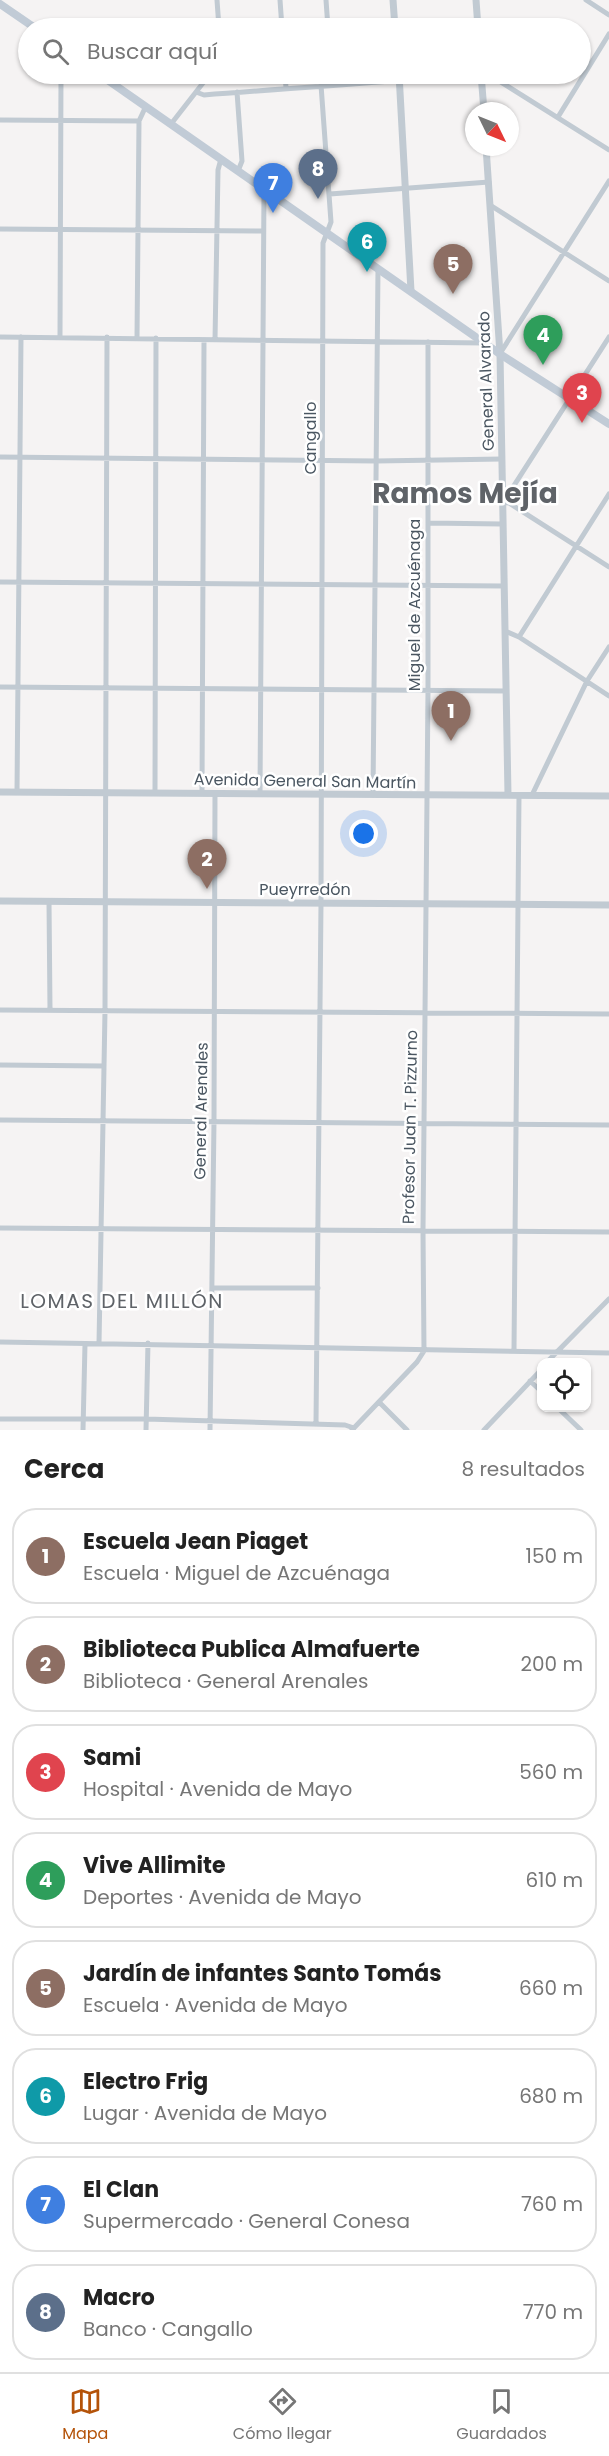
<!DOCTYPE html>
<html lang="es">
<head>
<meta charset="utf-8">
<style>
	:root { --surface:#fff; --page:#f2f2f2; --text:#222; --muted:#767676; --line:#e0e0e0; --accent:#b45309 }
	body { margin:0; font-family:Poppins,sans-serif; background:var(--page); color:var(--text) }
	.controls { position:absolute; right:18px; bottom:18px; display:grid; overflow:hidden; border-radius:12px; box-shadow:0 2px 4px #0004 }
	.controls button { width:54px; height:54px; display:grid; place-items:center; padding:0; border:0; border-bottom:2px solid var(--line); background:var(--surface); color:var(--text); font:30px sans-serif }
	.compass { position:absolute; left:465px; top:102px; width:54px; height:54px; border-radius:50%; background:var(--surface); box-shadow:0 2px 4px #0004; rotate:133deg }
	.you { position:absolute; left:364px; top:834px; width:21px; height:21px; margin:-15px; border:4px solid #fff; border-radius:50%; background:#1a73e8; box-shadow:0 0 0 9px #1a73e833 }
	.badge { display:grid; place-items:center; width:39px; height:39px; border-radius:50%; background:var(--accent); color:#fff; font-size:20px; font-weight:700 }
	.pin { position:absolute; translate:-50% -50px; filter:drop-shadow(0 2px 3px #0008) }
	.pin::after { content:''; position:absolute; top:32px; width:21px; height:18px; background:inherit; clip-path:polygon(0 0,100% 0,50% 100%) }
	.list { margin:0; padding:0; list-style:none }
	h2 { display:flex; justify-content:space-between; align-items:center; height:78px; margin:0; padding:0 24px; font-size:26px }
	h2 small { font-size:20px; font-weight:400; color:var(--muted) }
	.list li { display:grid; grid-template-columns:39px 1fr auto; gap:18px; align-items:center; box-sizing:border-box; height:96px; margin:0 12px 12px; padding:0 12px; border:2px solid var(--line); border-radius:24px }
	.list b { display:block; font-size:22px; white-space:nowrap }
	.list p { margin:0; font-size:20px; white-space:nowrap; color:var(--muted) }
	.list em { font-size:20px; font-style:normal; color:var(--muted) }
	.icon { flex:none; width:33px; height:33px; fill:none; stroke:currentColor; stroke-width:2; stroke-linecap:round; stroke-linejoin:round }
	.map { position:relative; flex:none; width:609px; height:1430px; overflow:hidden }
	.search { position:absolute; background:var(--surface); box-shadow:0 2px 4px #0004; left:18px; right:18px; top:18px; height:66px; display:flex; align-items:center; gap:15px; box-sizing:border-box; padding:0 21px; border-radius:33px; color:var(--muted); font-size:22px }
	.sheet { height:942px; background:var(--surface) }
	nav { display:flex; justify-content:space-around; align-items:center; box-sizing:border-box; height:84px; border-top:2px solid var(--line); background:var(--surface); font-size:16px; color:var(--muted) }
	nav a { display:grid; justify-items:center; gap:3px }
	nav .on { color:var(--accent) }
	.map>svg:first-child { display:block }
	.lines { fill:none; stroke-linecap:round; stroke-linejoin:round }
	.minor { stroke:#c1cad2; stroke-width:5 }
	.tertiary { stroke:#c1cad2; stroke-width:7 }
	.secondary { stroke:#c1cbd6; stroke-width:8 }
	.labels { text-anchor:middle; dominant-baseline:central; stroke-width:5; stroke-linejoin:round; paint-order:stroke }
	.street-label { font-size:16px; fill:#4a5661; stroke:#fff }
	.quarter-label { font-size:20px; letter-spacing:1.5px; fill:#5f6368; stroke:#fff }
	.town-label { font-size:28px; font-weight:bold; fill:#5f6368; stroke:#fff }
</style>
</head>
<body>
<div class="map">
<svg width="609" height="1430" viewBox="0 0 609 1430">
	<rect width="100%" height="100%" fill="#f5f3f3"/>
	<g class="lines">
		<!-- minor -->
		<path class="minor" d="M217 0 219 28
			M280 0 282 28
			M326 0 328 28
			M586 0 609 15
			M285 74 286 88
			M331 74V84
			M488 74 609 150
			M196 92 204 95C293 88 381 83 469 74
			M237 92 242 161 238 171
			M558 117 609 34
			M0 120 139 121
			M171 124 210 74
			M330 194 489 182
			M490 205 609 281
			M0 229 263 231
			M60 336 61 74
			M0 337 484 343
			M137 338 139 121 146 106
			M215 340 218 170 221 159
			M501 352 609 181
			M0 457 376 461 502 459
			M502 496 508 495 609 337
			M502 502 509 503 609 567
			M428 523 502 524
			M0 582 503 586
			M505 631 519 637 609 696
			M519 637 609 494
			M0 687 506 691
			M17 792 21 337
			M202 792 204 340
			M155 793 156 338
			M260 793 264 190
			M373 795 378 268
			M532 795 587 681 609 647
			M49 902 50 1010
			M0 1010 609 1014
			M0 1065 104 1066
			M0 1120 609 1125
			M0 1228 609 1232
			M212 1288H318
			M0 1342 609 1353
			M99 1344 105 1011 107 337
			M514 1350 519 795
			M547 1362 609 1299
			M530 1381 542 1392
			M379 1402 407 1430
			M558 1408 581 1430
			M0 1419H146L345 1425 354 1428
			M316 1424 321 903 323 243 331 222 321 85
			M83 1430 85 1344
			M146 1430 148 1343
			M210 1430 214 1121 215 793
			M352 1430 417 1362 424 1351 423 1231 428 690V342
			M484 1430 542 1369"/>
		<!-- tertiary -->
		<path class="tertiary" d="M393 0 395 28
			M476 0 478 28
			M399 74 411 291
			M481 74 484 111
			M486 147 500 354 508 795
			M0 792 609 796
			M0 901 609 905"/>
		<!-- secondary -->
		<path class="secondary" d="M0 4 35 28
			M99 74 500 354 609 424"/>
	</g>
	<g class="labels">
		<!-- street labels -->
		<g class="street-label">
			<text transform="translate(486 381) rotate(-92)">General Alvarado</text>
			<text transform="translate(310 438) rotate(-90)">Cangallo</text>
			<text transform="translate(414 605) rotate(-90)">Miguel de Azcuénaga</text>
			<text transform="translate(305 781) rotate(1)">Avenida General San Martín</text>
			<text x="305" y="889">Pueyrredón</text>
			<text transform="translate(201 1111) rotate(-89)">General Arenales</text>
			<text transform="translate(410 1127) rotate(-89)">Profesor Juan T. Pizzurno</text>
		</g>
		<!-- quarter labels -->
		<g class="quarter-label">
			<text x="122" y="1301">LOMAS DEL MILLÓN</text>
		</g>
		<!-- town labels -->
		<g class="town-label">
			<text x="465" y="493">Ramos Mejía</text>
		</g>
	</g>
</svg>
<div class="controls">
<button><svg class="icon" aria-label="locate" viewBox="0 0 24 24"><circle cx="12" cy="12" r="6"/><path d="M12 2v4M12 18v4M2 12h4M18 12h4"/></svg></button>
</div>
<svg class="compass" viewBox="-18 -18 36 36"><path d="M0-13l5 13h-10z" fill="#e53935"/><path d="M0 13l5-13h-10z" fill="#767676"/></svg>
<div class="you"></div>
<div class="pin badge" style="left:451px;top:741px;background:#8d6e63">1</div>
<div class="pin badge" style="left:207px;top:889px;background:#8d6e63">2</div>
<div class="pin badge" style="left:582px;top:423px;background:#e0444e">3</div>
<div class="pin badge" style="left:543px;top:365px;background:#2e9e5b">4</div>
<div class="pin badge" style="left:453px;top:294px;background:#8d6e63">5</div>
<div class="pin badge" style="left:367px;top:272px;background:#0f9aa8">6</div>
<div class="pin badge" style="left:273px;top:213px;background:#3f7fe0">7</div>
<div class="pin badge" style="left:318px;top:199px;background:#5c6f8a">8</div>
<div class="search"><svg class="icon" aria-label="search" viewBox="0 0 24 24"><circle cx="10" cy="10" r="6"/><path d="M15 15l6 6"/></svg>Buscar aquí</div>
</div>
<section class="sheet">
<h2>Cerca<small>8 resultados</small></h2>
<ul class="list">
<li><span class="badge" style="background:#8d6e63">1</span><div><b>Escuela Jean Piaget</b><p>Escuela · Miguel de Azcuénaga</p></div><em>150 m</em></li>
<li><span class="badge" style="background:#8d6e63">2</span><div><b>Biblioteca Publica Almafuerte</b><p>Biblioteca · General Arenales</p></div><em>200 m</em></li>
<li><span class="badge" style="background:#e0444e">3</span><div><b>Sami</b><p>Hospital · Avenida de Mayo</p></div><em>560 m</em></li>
<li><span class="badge" style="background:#2e9e5b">4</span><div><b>Vive Allimite</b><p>Deportes · Avenida de Mayo</p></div><em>610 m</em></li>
<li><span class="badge" style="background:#8d6e63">5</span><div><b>Jardín de infantes Santo Tomás</b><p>Escuela · Avenida de Mayo</p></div><em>660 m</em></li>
<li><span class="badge" style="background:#0f9aa8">6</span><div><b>Electro Frig</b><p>Lugar · Avenida de Mayo</p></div><em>680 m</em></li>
<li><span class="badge" style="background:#3f7fe0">7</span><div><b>El Clan</b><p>Supermercado · General Conesa</p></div><em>760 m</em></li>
<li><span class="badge" style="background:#5c6f8a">8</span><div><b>Macro</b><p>Banco · Cangallo</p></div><em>770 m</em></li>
</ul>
</section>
<nav>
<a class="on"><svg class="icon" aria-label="map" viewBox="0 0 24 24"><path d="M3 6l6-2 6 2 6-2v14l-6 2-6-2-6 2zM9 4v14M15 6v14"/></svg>Mapa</a>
<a><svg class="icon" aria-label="directions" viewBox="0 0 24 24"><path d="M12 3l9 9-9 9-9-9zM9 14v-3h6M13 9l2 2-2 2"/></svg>Cómo llegar</a>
<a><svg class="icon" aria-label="saved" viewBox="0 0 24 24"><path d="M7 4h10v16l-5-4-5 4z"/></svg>Guardados</a>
</nav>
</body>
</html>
